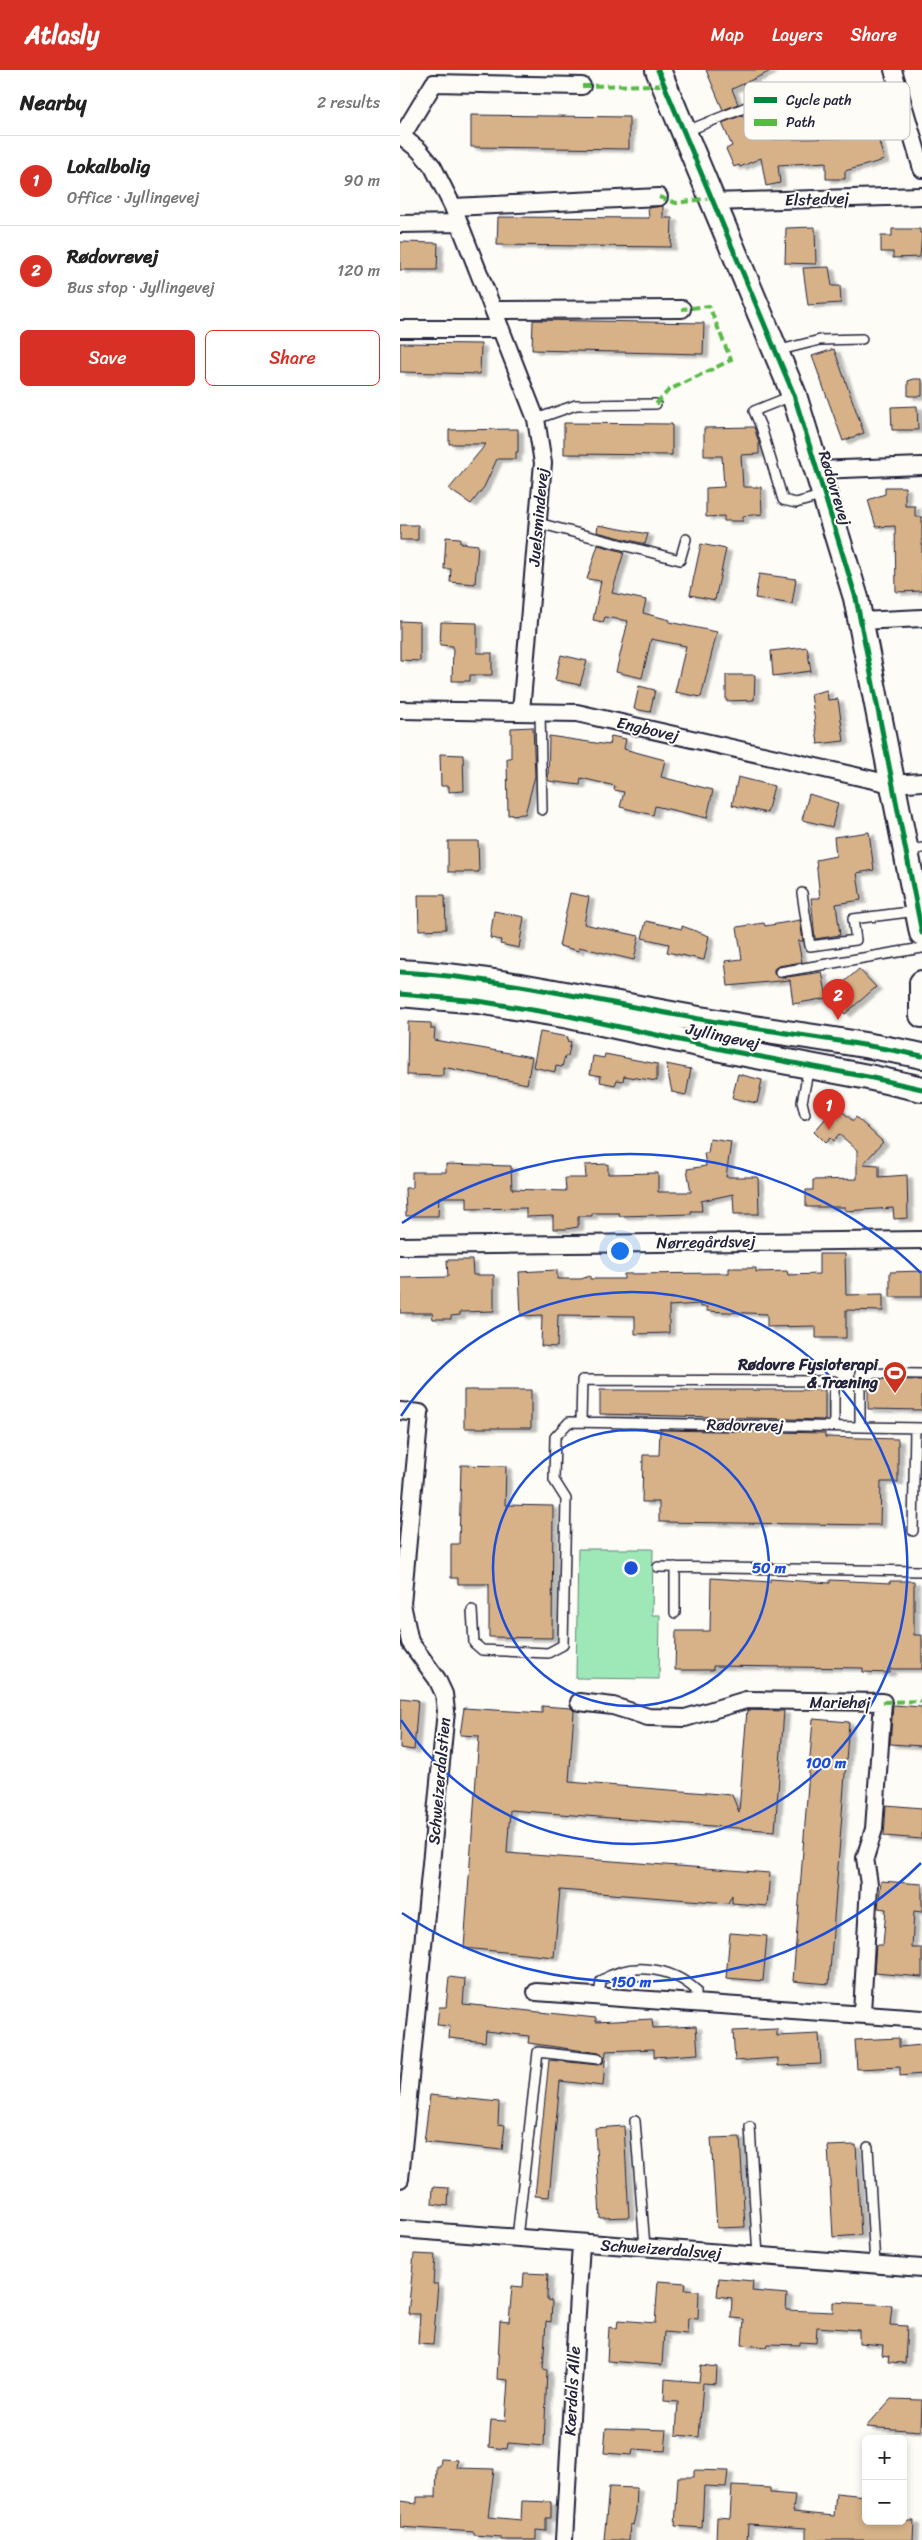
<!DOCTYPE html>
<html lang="en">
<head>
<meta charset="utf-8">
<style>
	:root { --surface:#fff; --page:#f2f2f2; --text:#222; --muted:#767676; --line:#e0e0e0; --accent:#d93025 }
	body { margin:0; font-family:Sriracha,sans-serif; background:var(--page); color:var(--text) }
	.controls { position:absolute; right:15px; bottom:15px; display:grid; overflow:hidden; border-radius:8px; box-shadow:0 2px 8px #0003 }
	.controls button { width:45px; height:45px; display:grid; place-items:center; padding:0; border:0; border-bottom:1px solid var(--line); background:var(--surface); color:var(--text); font:25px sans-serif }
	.you { position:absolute; left:219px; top:1180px; width:18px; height:18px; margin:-12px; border:4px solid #fff; border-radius:50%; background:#1a73e8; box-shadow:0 0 0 8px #1a73e833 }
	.badge { display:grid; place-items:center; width:32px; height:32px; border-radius:50%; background:var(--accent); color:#fff; font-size:16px; font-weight:700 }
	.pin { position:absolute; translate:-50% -41px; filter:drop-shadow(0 1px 2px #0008) }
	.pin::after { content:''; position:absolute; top:26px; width:18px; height:15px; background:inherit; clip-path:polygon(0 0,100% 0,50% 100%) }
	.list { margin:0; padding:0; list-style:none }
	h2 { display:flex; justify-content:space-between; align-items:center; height:65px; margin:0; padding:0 20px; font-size:21px }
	h2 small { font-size:16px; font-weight:400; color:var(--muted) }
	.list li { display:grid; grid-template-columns:32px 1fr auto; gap:15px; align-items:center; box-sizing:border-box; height:90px; padding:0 20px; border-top:1px solid var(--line) }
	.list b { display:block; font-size:19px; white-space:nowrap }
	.list p { margin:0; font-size:16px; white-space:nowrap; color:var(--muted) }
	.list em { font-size:16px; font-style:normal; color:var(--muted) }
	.actions { display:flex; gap:10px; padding:15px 20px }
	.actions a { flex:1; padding:11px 0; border:1px solid var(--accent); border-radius:8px; text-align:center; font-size:18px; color:var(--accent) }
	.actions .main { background:var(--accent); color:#fff }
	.map { position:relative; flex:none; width:522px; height:2470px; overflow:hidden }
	header { display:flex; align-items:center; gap:30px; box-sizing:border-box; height:70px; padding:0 25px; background:var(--accent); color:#fff }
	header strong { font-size:24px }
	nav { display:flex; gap:28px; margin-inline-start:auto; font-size:18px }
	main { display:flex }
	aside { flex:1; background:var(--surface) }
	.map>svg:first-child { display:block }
	.green { fill:#9ee8b7; stroke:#608579 }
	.building { fill:#d7b289; stroke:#22223b; filter:url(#shadow) }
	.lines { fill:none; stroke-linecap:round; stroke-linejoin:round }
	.lane-casing { stroke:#22223b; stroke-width:12 }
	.street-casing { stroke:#22223b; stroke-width:20 }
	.secondary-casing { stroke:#22223b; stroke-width:28 }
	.lane { stroke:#fdfcf7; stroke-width:9 }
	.street { stroke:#fdfcf7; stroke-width:16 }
	.secondary { stroke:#fdfcf7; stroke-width:24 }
	.quiet { stroke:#58b947; stroke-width:4; stroke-dasharray:8 4; stroke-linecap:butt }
	.cycleway-casing { stroke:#fdfcf7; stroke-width:8 }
	.cycleway { stroke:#00873e; stroke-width:5 }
	.ring { fill:none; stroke:#1d4ed8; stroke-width:2.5 }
	.labels { text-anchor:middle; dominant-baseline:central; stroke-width:4; stroke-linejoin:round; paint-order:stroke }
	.street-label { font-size:16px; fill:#22223b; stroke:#fdfcf7 }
	.poi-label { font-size:16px; font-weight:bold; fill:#22223b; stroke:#fdfcf7; text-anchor:end }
	.key { fill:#fdfcf7; stroke:#bbbbbf; stroke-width:1 }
	.key-label { font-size:14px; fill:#22223b }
	.centre { fill:#1d4ed8; stroke:#fdfcf7; stroke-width:2.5 }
	.ring-label { font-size:15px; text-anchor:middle; font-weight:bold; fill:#1d4ed8; stroke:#fdfcf7; stroke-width:4; stroke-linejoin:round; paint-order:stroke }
</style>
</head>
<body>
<header>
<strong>Atlasly</strong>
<nav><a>Map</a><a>Layers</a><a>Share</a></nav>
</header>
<main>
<aside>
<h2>Nearby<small>2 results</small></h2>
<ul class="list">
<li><span class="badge">1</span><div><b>Lokalbolig</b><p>Office · Jyllingevej</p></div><em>90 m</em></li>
<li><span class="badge">2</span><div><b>Rødovrevej</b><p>Bus stop · Jyllingevej</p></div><em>120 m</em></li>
</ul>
<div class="actions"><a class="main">Save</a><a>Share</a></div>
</aside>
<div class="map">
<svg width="522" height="2470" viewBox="0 0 522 2470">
	<defs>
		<filter id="shadow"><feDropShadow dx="5.5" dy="3" stdDeviation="1" flood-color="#0004"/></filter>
	</defs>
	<rect width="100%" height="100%" fill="#fdfcf7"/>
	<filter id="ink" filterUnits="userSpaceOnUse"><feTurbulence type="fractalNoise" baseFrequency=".02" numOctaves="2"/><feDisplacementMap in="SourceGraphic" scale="10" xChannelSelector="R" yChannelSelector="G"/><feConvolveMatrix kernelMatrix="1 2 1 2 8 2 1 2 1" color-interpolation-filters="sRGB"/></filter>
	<g filter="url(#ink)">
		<!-- green -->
		<path class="green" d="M178 1479H253L252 1545H260L259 1609 176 1608Z"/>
		<!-- building -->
		<path class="building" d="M306 0H371V1L332 19 338 34 323 40Z
			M71 45 229 47V79L71 77Z
			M343 45 353 70 443 68 441 62 460 57 462 64 476 60 484 90 445 101V109H426V92L378 95 380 113 366 116 361 88 340 97 339 95 334 97 326 79 332 76 322 53Z
			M263 136V148H272L271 177 97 175 98 147 249 148 248 138Z
			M415 157 416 194 385 193 386 158Z
			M492 159H520V163H522L520 187 493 188V182H481V166H492Z
			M0 172 38 173 37 200H0Z
			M429 197 432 216H440L441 233 408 235 403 198Z
			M133 250 304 253 303 284 132 280Z
			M0 273 81 274 80 304 0 302Z
			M434 279 464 363 443 371 412 286Z
			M514 309H522V326H508V311Z
			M517 336 518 360H492L491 337Z
			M164 353 272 354V385L164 384Z
			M354 357 359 373V384L341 385 343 417H361L362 444 343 446V451H324V446L306 447V418L324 417 322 386H304V358Z
			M118 359V382H116V389H97L84 417 71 434 49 419 86 374H49V360Z
			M485 417H505V436H515V447H522V521L496 522 495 456 476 457 468 430 485 424Z
			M0 455H18V470H0Z
			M198 455 248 464 245 474 197 462Z
			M46 467 60 468V473L78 475 75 514 50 512 51 499H44Z
			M301 474 326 479 315 530 290 525Z
			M198 475 224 482 212 523 246 530 243 543 270 550 269 552 317 562 301 627 275 622 286 576 251 569 242 608 216 602 228 551 205 547 203 552 193 550 201 511 187 509Z
			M359 504 396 509 392 534 355 528Z
			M0 551 20 552V591L0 590Z
			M41 552 77 553V583H92V605H70V611H52L53 576 40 575Z
			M407 577 411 601 373 606 371 581Z
			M161 585 187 591 180 615 155 610Z
			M326 605H355L354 630 326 631Z
			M239 616 255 620 250 642 234 639Z
			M427 620 428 630 438 629 444 671 418 674 411 624Z
			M133 657 135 706 125 744 108 745 107 688H111V658Z
			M149 666 209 675 211 666 226 669 224 679 265 690 261 707 313 720 307 748 255 736 253 745 220 737 224 722 214 720 215 716 181 708 180 715 148 711Z
			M40 684 63 685 64 721 49 722V716H41Z
			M338 707 374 716 367 743 332 735Z
			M409 724 438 733 432 757 402 750Z
			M469 762 474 800 457 803 461 830 436 834 440 865 415 869 411 828H420L416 790 436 786 434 767Z
			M48 771H78L79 802H48Z
			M170 823 189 827 184 854 239 866 234 890 179 877V881L159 876Z
			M18 825H45L46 859 19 860Z
			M94 841 124 847 119 878 100 874 101 870 90 868Z
			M400 850 403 871H398L402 892 378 896 374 899V904L381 908 422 902 427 928 393 934 390 910 328 916 325 891 342 889 337 857 364 853 365 856Z
			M246 851 282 859V856L309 866 304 890 267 882 269 874 242 868Z
			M459 899 476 917 445 944 428 926Z
			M8 952 31 953V959H35L34 970 132 987 127 1014 43 997V1006L7 1005Z
			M140 962 168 967 167 971 171 972 168 986H165L162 997 156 996 155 1002 133 997Z
			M205 984 257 994V1011L224 1006 223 1011 217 1010 215 1015 200 1012 201 1006 190 1004 193 986 204 988Z
			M266 994 291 999 286 1025 272 1022Z
			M338 1004 362 1010 357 1033 332 1028Z
			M436 1036 453 1051 456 1047 483 1072 463 1094 479 1095V1107L507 1105 508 1148 494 1149 493 1138 445 1141V1137H406V1120H413V1110L457 1109V1080L439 1064 433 1071 430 1068 425 1073 414 1062Z
			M310 1069 331 1072 326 1107H358L359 1144H334L333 1124 301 1131 302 1141H291V1144L220 1146 219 1143H192V1146H178V1157L166 1159H153V1146L126 1147V1138L67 1139V1127H39L38 1146H6L5 1118H12V1102H46V1094L111 1096 112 1119 166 1121 165 1108H186L185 1095 208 1094V1104L258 1103V1122H291L287 1099 306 1096 304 1083H308Z
			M419 1184H445L446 1225 483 1224V1241L446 1240V1268H416V1256L367 1257V1244L307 1241V1237H300V1234L269 1236V1263L235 1264V1246L158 1245 157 1277 141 1276 142 1245 121 1246 119 1202 157 1200V1209H181L190 1206V1209H224V1204L329 1203V1198H356V1202L387 1201 388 1205 419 1204Z
			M47 1190H72L73 1205H94V1241L60 1242V1245L51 1246V1249H33L32 1243H0V1208L48 1207Z
			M522 1201V1227H490V1202Z
			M468 1309 522 1310V1340L468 1339Z
			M64 1320H131V1358H64Z
			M200 1320H425V1350L200 1344Z
			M260 1360 425 1363V1367L498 1369V1412H481L480 1455 259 1452V1432H242L243 1385H259Z
			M61 1395 106 1396 105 1435 153 1436 152 1568 89 1567V1514H58V1508H51V1474H59Z
			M311 1508 370 1512V1509L430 1513V1510L490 1513V1511H514V1565H522V1599H490V1603L463 1602V1598L313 1596V1600H275L276 1561H310Z
			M1 1628 18 1630 14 1680 0 1678Z
			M493 1635 522 1637V1676L490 1674Z
			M142 1636 171 1638 174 1641 169 1712 332 1725 339 1742 347 1640 384 1641 375 1761 110 1740 107 1783 370 1803 367 1836 332 1833V1825L328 1833 160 1820 154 1887 64 1878 79 1666 60 1665 64 1638 142 1643Z
			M413 1649 449 1652 429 1914 393 1911Z
			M486 1735 522 1738V1769L484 1766Z
			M481 1811 522 1814V1842L514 1841 512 1878H522V1907L474 1903 476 1875H483L486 1839 478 1838Z
			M330 1863 367 1866 363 1911 326 1908Z
			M49 1907 65 1909 63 1934 196 1948V1952L252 1949 253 1958 296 1956 298 1984 254 1987V1979L206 1981 203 2016 160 2011 149 2127 135 2126 149 1990 198 1995 203 1993 204 1987 199 1983 128 1973 129 1966 86 1961 85 1972 49 1968 50 1956 37 1955 39 1937H46Z
			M377 1959V1966L419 1964 421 1994 378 1996V1988L335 1991 333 1961Z
			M499 1968V1977L522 1975V2004L500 2006V1997L457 1999 455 1970Z
			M30 2025 99 2032 98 2054 105 2055 102 2080 24 2072Z
			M224 2056 229 2147 200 2148 195 2058Z
			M340 2067 345 2157 317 2158 311 2068Z
			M456 2075 461 2165 433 2167 428 2076Z
			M33 2117 49 2118 48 2136 32 2134Z
			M14 2184 35 2185 33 2214H38L33 2275 18 2274 20 2244H8Z
			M124 2203 148 2204 147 2226V2230L152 2231 151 2252 146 2251 143 2299 147 2300 144 2376 108 2373 107 2379 89 2377 91 2350 105 2351 108 2310 97 2309 100 2251 109 2252 112 2216 123 2217Z
			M319 2208 353 2211 352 2221 387 2224 386 2240 433 2242V2232L492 2235 490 2255 507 2256 505 2293 488 2292 489 2286 482 2285 483 2275 459 2273V2260L417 2257 416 2273 400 2272V2275L368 2274 367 2277 342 2275 344 2249 331 2248 332 2228 317 2226Z
			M258 2211 286 2213 285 2220 299 2221 298 2249 288 2248 287 2264 264 2262 262 2295 207 2291 209 2257 217 2258 218 2250 255 2253Z
			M301 2295 317 2297 316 2314 303 2313 299 2367 276 2365 278 2332 264 2331 265 2309 299 2312Z
			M491 2329 522 2330 521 2361 466 2357Z
			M206 2358 267 2360 265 2381 233 2379 232 2385 204 2383Z
			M41 2389 58 2390 57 2398 94 2399 88 2447 121 2450 122 2431 151 2432V2448H146V2461L136 2460V2470H101V2467L74 2465V2462L0 2457V2431L17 2433V2427H36L37 2397H40Z
			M294 2400 328 2401 326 2417 304 2416 302 2458 275 2456 278 2407H294Z
			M332 2416 370 2418V2423L395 2425 393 2442 434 2446 436 2423 466 2426V2451H514L513 2470H406V2458L348 2454 347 2470H316L317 2447 330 2448Z
			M209 2417 237 2418 236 2442 233 2455 230 2454 229 2470H204Z"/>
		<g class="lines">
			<!-- lane casing -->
			<g class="lane-casing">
				<path id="lane" d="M284 62 364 30 371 49
					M376 281 420 270 462 269
					M394 325 354 341 361 357 383 430 396 433 424 425
					M136 349 176 335 256 334
					M138 453 280 490 286 469
					M140 642 142 740
					M507 782 522 778
					M402 823 410 876 456 870 453 849 517 841
					M380 902 522 878
					M405 1044 402 1032 409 997
					M181 1352 182 1310 434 1311V1356
					M460 1357V1303L522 1304
					M513 1461 515 1358
					M258 1497 522 1501
					M72 1540 74 1573 82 1580 148 1583 163 1575 166 1429 154 1410 155 1367 169 1352 522 1358
					M275 1543V1497
					M199 1927 201 1911C230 1891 271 1897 296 1920V1933
					M235 2051 245 2177
					M350 2057 358 2186
					M468 2077 475 2195
					M117 2168 138 1982 198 1989"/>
			</g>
			<!-- street casing -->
			<g class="street-casing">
				<path id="street" d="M493 0 522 99
					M0 65 19 80 33 97 53 137 136 349 143 393 121 641
					M2 66 34 13 182 16
					M312 132 522 126
					M53 137 259 127
					M0 154 59 153
					M94 240 282 239
					M0 259H101
					M417 400 522 396
					M461 551 522 548
					M0 640 177 643 491 714 522 712
					M0 1176 522 1170
					M0 1341 20 1343 2 1534 10 1572 37 1609 44 1624 46 1641 0 2109
					M179 1632 213 1636 248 1647 285 1648 346 1630 483 1632 474 1759 465 1788 469 1814 462 1943
					M136 1922 522 1949
					M0 2159 522 2198
					M164 2470 181 2173"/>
			</g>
			<!-- secondary casing -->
			<g class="secondary-casing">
				<path id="secondary" d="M258 0 394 325 456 528 522 863
					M0 902C108 908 211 935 317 952 385 964 454 971 522 986
					M522 913V945
					M0 924 78 931 169 946 335 982 468 1007 522 1019"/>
			</g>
			<!-- lane -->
			<use href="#lane" class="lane"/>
			<!-- street -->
			<use href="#street" class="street"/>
			<!-- secondary -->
			<use href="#secondary" class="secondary"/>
			<!-- quiet -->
			<path class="quiet" d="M182 16 264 15
				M259 127 276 133 311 128
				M256 334 269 320 331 290 309 236 282 239
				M483 1632 522 1631"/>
			<!-- cycleway casing -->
			<g class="cycleway-casing">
				<path id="cycleway" d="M258 0 394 325 456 528 522 863
					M0 902C108 908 211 935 317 952 385 964 454 971 522 986
					M0 924 78 931 169 946 335 982 468 1007 522 1019"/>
			</g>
			<!-- cycleway -->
			<use href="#cycleway" class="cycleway"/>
		</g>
	</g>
	<!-- distance rings -->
	<g class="ring">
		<circle cx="231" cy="1498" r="138"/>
		<path d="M1 1346A276 276 0 1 1 1 1650"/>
		<path d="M521 1793A414 414 0 0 1 2 1843M2 1153A414 414 0 0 1 521 1203"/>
	</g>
	<!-- icons -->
	<defs>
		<g id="stadium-pin" transform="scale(1.25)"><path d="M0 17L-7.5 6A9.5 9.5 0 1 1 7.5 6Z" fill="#c8321e" stroke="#fdfcf7"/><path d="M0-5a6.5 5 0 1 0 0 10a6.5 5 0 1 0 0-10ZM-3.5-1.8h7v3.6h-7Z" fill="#fff"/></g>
	</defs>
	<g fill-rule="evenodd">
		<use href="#stadium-pin" x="495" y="1303"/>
	</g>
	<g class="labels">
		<!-- street labels -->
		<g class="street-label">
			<text transform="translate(417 129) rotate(-2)">Elstedvej</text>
			<text transform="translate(435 418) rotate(73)">Rødovrevej</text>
			<text transform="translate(138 447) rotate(-85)">Juelsmindevej</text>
			<text transform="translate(248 659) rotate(13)">Engbovej</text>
			<text transform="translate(323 966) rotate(12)">Jyllingevej</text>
			<text transform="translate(306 1172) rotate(-1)">Nørregårdsvej</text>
			<text transform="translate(345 1355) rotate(1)">Rødovrevej</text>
			<text x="440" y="1632">Mariehøj</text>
			<text transform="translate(39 1711) rotate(-85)">Schweizerdalstien</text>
			<text transform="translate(261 2179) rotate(4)">Schweizerdalsvej</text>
			<text transform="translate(172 2321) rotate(-87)">Kærdals Alle</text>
		</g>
		<!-- poi labels -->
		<g class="poi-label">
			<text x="478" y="1294">Rødovre Fysioterapi<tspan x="478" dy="18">&amp; Træning</tspan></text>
		</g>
	</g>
	<!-- legend -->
	<rect x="344" y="12" width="166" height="58" rx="8" class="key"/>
	<rect x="354" y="27" width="23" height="6" fill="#00873e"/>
	<rect x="354" y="49" width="23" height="7" fill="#58b947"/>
	<g class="key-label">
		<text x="386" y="35">Cycle path</text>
		<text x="386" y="57">Path</text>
	</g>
	<circle cx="231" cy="1498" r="8" class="centre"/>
	<g class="ring-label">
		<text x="369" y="1503">50 m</text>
		<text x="426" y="1698">100 m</text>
		<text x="231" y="1917">150 m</text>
	</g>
</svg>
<div class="controls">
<button>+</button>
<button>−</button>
</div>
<div class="you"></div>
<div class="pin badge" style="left:429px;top:1060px">1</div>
<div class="pin badge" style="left:438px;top:950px">2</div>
</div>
</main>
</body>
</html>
